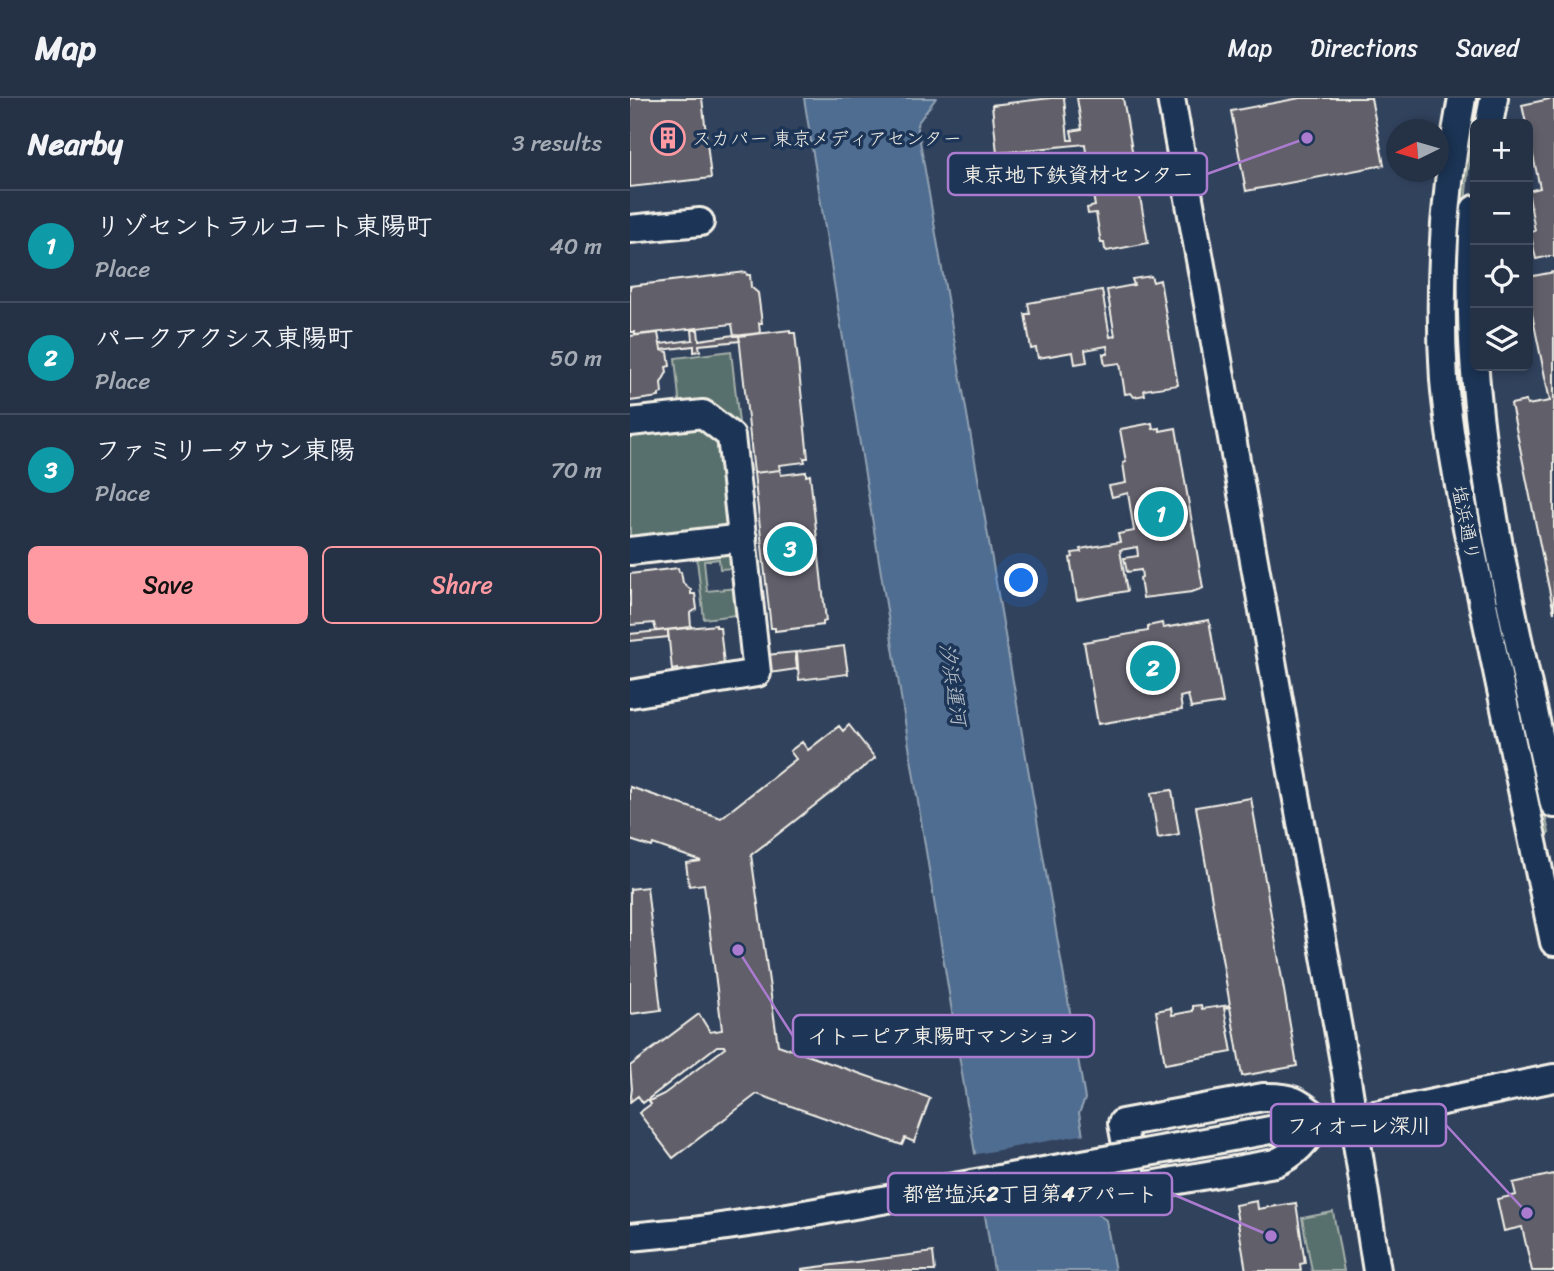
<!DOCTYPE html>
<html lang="en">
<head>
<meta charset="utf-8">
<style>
	:root { --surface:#253246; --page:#2d3a4d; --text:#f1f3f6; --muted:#a3aab3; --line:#424d5f; --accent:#ff9aa2 }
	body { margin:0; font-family:Sriracha,"Klee One",sans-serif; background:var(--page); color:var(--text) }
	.controls { position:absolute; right:21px; top:21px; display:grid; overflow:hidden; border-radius:10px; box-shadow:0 4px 10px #0003 }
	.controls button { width:63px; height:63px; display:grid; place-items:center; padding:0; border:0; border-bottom:2px solid var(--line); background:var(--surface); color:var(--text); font:35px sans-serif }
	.compass { position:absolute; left:756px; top:21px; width:63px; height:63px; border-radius:50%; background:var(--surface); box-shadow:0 4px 10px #0003; rotate:265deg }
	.you { position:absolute; left:392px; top:483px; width:24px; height:24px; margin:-18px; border:5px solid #fff; border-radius:50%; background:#1a73e8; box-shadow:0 0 0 10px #1a73e833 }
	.badge { display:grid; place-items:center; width:46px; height:46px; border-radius:50%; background:var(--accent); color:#fff; font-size:23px; font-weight:700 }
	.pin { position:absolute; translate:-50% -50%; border:4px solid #fff; box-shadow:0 2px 7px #0006 }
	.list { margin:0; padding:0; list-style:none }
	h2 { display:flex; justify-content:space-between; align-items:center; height:91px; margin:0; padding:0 28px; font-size:30px }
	h2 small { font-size:23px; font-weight:400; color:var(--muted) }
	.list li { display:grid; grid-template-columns:46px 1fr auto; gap:21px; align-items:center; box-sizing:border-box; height:112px; padding:0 28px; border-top:2px solid var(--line) }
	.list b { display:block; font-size:26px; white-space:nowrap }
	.list p { margin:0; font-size:23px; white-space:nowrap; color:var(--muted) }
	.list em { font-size:23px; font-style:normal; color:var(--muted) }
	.actions { display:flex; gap:14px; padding:21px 28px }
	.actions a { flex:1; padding:16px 0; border:2px solid var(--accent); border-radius:10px; text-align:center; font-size:24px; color:var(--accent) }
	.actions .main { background:var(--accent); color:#111 }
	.icon { flex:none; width:38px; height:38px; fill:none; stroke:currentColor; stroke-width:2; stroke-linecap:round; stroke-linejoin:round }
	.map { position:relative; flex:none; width:924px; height:1173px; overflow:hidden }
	header { display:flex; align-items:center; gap:42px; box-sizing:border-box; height:98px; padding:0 35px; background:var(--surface); border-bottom:2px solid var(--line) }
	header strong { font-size:33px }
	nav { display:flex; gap:38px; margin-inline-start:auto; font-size:24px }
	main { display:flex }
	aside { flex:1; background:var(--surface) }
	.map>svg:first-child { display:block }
	.green { fill:#58706d; stroke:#a6b0aa; stroke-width:2; fill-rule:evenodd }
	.water { fill:#506d90; stroke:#92a2b3; stroke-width:2 }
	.pier { fill:#31425d }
	.building { fill:#615f6b; stroke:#f4f1e8; stroke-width:2 }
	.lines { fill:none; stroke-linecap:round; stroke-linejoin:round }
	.minor-casing { stroke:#f4f1e8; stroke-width:32 }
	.minor { stroke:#1d3557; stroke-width:26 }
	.minor-bridge-casing { stroke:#f4f1e8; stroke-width:32; stroke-linecap:butt }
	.minor-bridge { stroke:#1d3557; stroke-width:26 }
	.labels { text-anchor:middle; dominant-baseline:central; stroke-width:7; stroke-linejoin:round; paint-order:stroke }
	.poi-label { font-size:19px; fill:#f4f1e8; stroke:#1d3557; text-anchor:start }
	.street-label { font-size:19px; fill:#f4f1e8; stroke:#1d3557 }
	.water-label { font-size:21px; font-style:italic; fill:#bbc3c9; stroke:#1d3557 }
	.leader { fill:none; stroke:#ab7bcf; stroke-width:2.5 }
	.callout-dot { fill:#ab7bcf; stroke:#1d3557; stroke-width:2.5 }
	.callout { fill:#1d3557; stroke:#ab7bcf; stroke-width:2.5 }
	.callout-label { font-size:21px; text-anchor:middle; font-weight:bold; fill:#f4f1e8 }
</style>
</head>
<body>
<header>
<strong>Map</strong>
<nav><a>Map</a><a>Directions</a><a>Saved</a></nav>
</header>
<main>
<aside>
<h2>Nearby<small>3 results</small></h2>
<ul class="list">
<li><span class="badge" style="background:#0f9aa8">1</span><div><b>リゾセントラルコート東陽町</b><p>Place</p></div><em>40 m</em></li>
<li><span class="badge" style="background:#0f9aa8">2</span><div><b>パークアクシス東陽町</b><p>Place</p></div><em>50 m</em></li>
<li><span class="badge" style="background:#0f9aa8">3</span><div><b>ファミリータウン東陽</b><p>Place</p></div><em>70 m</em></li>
</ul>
<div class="actions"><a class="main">Save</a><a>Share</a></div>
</aside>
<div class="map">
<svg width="924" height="1173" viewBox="0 0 924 1173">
	<rect width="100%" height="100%" fill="#31425d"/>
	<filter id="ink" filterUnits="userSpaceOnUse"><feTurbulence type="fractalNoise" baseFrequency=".0143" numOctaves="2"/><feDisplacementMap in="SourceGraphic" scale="14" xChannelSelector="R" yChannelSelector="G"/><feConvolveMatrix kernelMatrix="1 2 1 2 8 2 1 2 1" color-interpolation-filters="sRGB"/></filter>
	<g filter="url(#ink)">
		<!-- green -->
		<path class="green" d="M845 0H850L838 73 830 161H825L829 100Z
			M825 218H830L834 308 851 411H846L831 326Z
			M101 253 130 514 74 521 66 454 0 462V316L50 310 45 260ZM89 461 90 471 105 470 107 490 77 493 74 463Z
			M877 536 919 735 914 736 872 537Z
			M703 1114 714 1173H682L672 1120Z"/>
		<!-- water -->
		<path class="water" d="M174 0H306L287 26 455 1001 449 1015 467 1116 476 1122 485 1173H364Z"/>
		<!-- pier -->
		<path class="pier" d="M456 1036 466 1091 351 1112 342 1057Z"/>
		<!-- building -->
		<path class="building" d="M0 0H72L81 80 0 89Z
			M421 0H434L438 42H443L441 33 452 31 447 0H493L518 145 477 153 475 151 474 145H471L466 115 458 116 457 110 465 108 458 67 449 69 448 63 457 61 455 46 367 55 362 7Z
			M670 0H741L754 67 616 93 601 13Z
			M924 0V160V157L906 161 900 134 905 133 898 93 910 90 892 7Z
			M116 174 117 177H120L121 189 128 195 132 225H129L130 235 104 238 102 226 5 237V234H0V188Z
			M924 174V515L881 306 896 303 897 307 920 303 898 197V179Z
			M521 178 523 184 530 182 548 287 514 292 515 297 504 299 501 295 495 296 490 265 475 267 473 256H478L477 248 455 252 457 264 445 266 443 254 408 260 406 250 401 251 395 216H400L398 205 472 192 480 239 485 238 477 192 504 187 502 181Z
			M62 232H68L69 242 104 237 109 238 110 243 69 247 70 253 64 254V248L31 252 30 246 63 242Z
			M160 232V235H165L178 360H174L175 364 149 367 150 372 124 375 109 238Z
			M28 235 31 252 38 254 40 268 36 269 37 274 31 285 32 295 29 296V299L0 303V238Z
			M522 325 523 331 530 330V333L546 330 573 490 562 494 513 500 510 480 512 479 511 472 497 474 494 460 508 458 507 449 490 452 497 493 447 502 440 460 443 459 442 455 451 454 450 451 490 444 488 436 504 433 498 395 482 399 479 388 496 385 493 365 496 364 490 331Z
			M150 372 151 377 176 374V378L180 377 196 523 193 524V527L145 533V530H141L124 375Z
			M48 470 49 474H51L53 485 61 492V496H65L67 511 60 515 61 529 26 533 24 525 0 527V476Z
			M579 522 593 605 561 610 558 597 550 599 552 612 468 626 454 544 518 533V528L532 525 533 530Z
			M86 527V529H90L94 566H90L91 569 48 574V571L42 572 38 532Z
			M38 532V539L0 543V536Z
			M214 548 218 576 169 582 167 554Z
			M165 554 167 571 139 575 137 557Z
			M219 627 245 660 121 757 148 947 300 1000 284 1044 275 1040 272 1047 127 996 43 1060 9 1015 21 1006 19 1003 34 996 95 950 94 948H87L13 1005 8 998 0 1004 2 991 0 968 69 916 80 934 92 932 74 786 59 788 56 765 71 763 23 746 22 749 0 742V689L91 720 166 661 160 653 172 644 178 652 209 628 213 633Z
			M542 692 549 736 528 740 521 695Z
			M621 700 667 968 612 978 600 909 594 910 602 954 535 966 526 913 541 910 542 917 563 913V908L571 907 572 911 600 907 566 709Z
			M17 789 31 912 0 916V791Z
			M924 1076V1173H902L892 1129 874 1133 867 1101 886 1097 883 1085Z
			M627 1103 628 1111 666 1105 675 1165 670 1166 671 1173H616L605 1107Z
			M303 1154 305 1173H172V1171Z"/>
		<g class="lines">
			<!-- minor casing -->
			<g class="minor-casing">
				<path id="minor" d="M541 0 716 975 747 1173
					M832 0C814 93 808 188 814 282 818 330 827 378 836 425L924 844
					M859 26 864 0
					M845 111C827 313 883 510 924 706
					M0 131 70 124
					M0 324 73 316 101 338 127 575 0 596
					M0 453 113 440
					M633 999C664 998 669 1004 691 1022 677 1041 667 1056 645 1065L504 1090 492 1025Z
					M630 1034 691 1022 723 1021 750 1016 924 980
					M0 1139 63 1133 152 1120"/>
			</g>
			<!-- minor -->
			<use href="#minor" class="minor"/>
			<!-- minor-bridge casing -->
			<g class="minor-bridge-casing">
				<path id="minor-bridge" d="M152 1120 630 1034"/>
			</g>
			<!-- minor-bridge -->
			<use href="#minor-bridge" class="minor-bridge"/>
		</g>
	</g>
	<!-- icons -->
	<defs>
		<g id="building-ring" transform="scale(1.75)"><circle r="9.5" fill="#1d3557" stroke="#ff9aa2" stroke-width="1.5"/><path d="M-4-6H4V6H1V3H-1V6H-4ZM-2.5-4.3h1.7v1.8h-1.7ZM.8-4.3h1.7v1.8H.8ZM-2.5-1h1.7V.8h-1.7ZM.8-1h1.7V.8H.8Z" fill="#ff9aa2"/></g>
	</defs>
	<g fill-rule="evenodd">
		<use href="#building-ring" x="38" y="40"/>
	</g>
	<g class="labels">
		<!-- poi labels -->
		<g class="poi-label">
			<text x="62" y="40">スカパー 東京メディアセンター</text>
		</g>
		<!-- street labels -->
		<g class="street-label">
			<text transform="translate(836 425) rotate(79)">塩浜通り</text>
		</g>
		<!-- water labels -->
		<g class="water-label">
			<text transform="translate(323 586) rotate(81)">汐浜運河</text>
		</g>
	</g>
	<!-- callouts -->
	<path class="leader" d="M677 40L577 76M108 852L163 938M897 1115L816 1027M641 1138L542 1096"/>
	<g class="callout-dot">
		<circle cx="677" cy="40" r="7"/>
		<circle cx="108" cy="852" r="7"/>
		<circle cx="897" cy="1115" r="7"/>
		<circle cx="641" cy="1138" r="7"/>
	</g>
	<g class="callout">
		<rect x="318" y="55" width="259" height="42" rx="7"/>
		<rect x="163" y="917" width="301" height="42" rx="7"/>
		<rect x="641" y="1006" width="175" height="42" rx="7"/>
		<rect x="258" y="1075" width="284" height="42" rx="7"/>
	</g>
	<g class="callout-label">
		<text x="448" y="84">東京地下鉄資材センター</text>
		<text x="313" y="945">イトーピア東陽町マンション</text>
		<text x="729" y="1035">フィオーレ深川</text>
		<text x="400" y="1103">都営塩浜2丁目第4アパート</text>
	</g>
</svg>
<div class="controls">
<button>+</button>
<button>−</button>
<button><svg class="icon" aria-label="locate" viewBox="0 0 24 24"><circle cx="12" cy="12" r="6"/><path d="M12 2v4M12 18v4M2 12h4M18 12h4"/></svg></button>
<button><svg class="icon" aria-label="layers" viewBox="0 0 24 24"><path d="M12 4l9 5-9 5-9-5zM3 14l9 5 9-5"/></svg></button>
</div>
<svg class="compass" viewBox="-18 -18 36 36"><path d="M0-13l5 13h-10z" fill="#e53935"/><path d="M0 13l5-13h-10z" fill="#a3aab3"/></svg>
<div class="you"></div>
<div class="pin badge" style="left:531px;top:416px;background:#0f9aa8">1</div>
<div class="pin badge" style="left:523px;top:570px;background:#0f9aa8">2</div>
<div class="pin badge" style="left:160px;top:451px;background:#0f9aa8">3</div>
</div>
</main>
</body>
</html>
